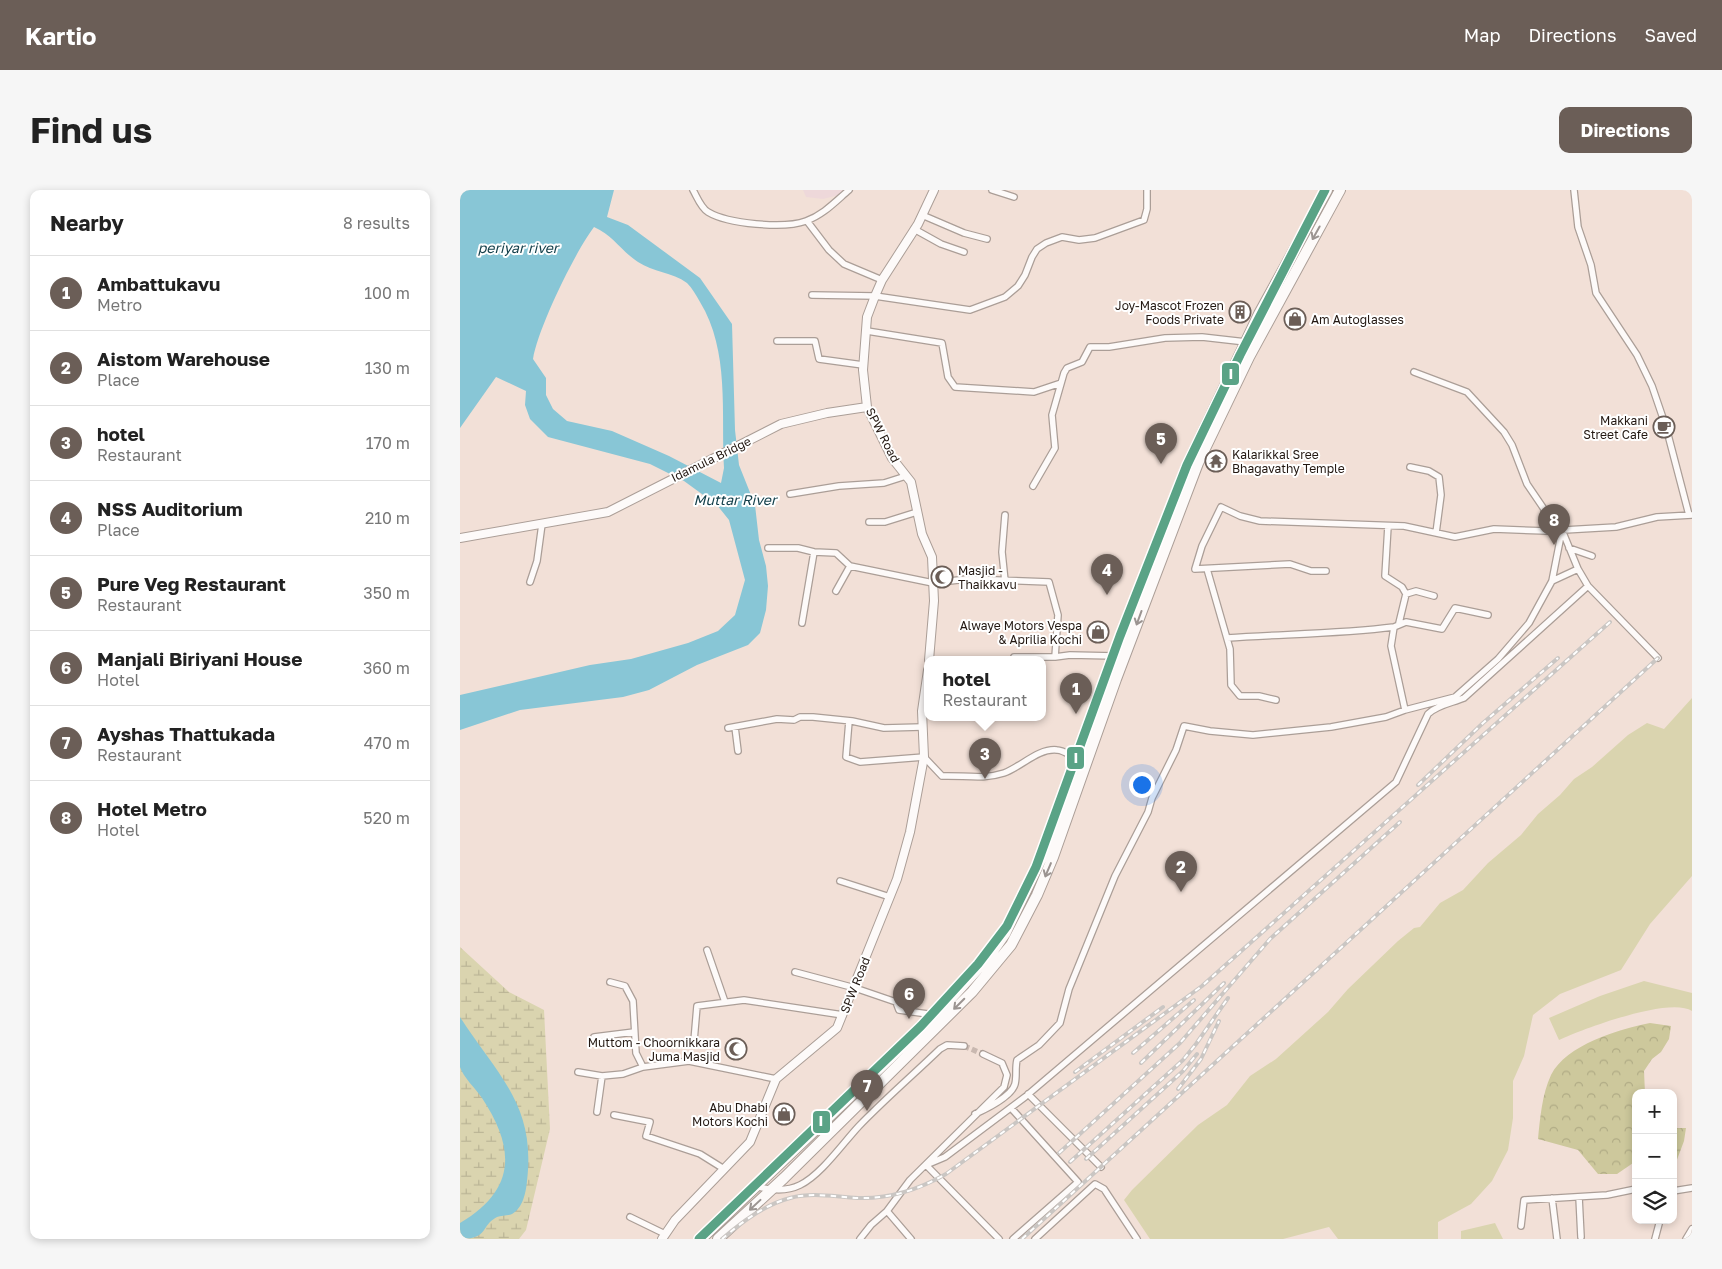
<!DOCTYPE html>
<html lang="en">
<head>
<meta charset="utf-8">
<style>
	:root { --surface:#fff; --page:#f6f6f6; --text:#222; --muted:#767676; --line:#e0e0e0; --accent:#6b5e57 }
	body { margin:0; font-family:"Golos Text",sans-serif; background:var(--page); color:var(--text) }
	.controls { position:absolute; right:15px; bottom:15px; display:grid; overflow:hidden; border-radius:10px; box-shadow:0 2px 8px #0003 }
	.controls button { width:45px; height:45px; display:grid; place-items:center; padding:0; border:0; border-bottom:1px solid var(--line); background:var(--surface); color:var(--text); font:25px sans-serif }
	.you { position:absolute; left:681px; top:594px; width:18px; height:18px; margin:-12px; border:4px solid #fff; border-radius:50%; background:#1a73e8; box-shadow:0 0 0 8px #1a73e833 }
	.badge { display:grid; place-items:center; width:32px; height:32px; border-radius:50%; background:var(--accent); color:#fff; font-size:16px; font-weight:700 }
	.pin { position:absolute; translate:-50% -41px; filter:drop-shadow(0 1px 2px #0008) }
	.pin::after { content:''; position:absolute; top:26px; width:18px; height:15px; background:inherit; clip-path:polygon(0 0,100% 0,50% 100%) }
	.popup { position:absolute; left:464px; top:466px; width:122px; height:65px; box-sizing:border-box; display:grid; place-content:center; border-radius:10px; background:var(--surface); filter:drop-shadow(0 1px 4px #0005); font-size:16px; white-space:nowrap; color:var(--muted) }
	.popup b { font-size:19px; color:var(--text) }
	.popup::after { content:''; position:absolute; left:50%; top:100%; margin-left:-10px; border:10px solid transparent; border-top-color:var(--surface) }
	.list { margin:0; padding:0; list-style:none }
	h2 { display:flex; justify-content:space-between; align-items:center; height:65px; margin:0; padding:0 20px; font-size:21px }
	h2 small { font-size:16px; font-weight:400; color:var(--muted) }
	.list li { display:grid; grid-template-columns:32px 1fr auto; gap:15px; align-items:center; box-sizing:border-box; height:75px; padding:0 20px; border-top:1px solid var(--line) }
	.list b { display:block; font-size:19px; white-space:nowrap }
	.list p { margin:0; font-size:16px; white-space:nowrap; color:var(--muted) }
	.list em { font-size:16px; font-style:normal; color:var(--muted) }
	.icon { flex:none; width:28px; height:28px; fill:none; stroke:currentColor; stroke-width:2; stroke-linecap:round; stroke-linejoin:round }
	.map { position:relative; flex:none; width:1232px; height:1049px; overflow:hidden; border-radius:10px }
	header { display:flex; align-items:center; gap:30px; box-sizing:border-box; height:70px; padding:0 25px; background:var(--accent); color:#fff }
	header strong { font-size:24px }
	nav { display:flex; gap:28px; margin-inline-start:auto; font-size:18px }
	.intro { display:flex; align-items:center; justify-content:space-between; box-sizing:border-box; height:120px; padding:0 30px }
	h1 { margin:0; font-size:35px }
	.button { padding:12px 22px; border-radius:10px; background:var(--accent); color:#fff; font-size:18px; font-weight:700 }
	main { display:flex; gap:30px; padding:0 30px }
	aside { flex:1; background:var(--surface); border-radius:10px; box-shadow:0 2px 8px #0003 }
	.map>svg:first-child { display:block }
	.education { fill:#eed8da }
	.green { fill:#dad4af }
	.forest { fill:url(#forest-crowns) }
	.wetland { fill:url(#wetland-marsh) }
	.water { fill:#88c6d6; fill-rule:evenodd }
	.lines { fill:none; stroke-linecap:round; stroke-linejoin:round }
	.street-tunnel { stroke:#c9b8b0; stroke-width:5.5; stroke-dasharray:5.5 3; stroke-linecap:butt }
	.street-casing { stroke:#ab9e97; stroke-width:8 }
	.secondary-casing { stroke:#ab9e97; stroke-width:10 }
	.highway-casing { stroke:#ab9e97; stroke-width:12 }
	.street { stroke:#fdfaf9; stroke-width:5.5 }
	.secondary { stroke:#fdfaf9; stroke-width:8 }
	.highway { stroke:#fdfaf9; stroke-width:10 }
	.rail-casing { stroke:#cac6c3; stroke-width:4 }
	.rail { stroke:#fff; stroke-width:2; stroke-dasharray:5.5; stroke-linecap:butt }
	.metro-1-casing { stroke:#fff; stroke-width:12 }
	.metro-1 { stroke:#5aa386; stroke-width:9 }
	.oneway { stroke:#9b9491 }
	.labels { text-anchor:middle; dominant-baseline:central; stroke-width:4; stroke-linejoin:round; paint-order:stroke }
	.poi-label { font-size:12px; fill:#231812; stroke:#fff; text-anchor:end }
	.street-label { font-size:12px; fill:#231812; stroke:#fff }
	.water-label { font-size:14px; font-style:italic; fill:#14404b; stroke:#fff }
	.line-badge { stroke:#fff; stroke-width:2 }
	.badge-label { font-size:14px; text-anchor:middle; font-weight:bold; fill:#fff }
</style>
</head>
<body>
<header>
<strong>Kartio</strong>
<nav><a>Map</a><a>Directions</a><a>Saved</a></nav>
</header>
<div class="intro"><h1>Find us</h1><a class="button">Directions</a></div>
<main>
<aside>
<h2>Nearby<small>8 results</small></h2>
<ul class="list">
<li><span class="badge">1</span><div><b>Ambattukavu</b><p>Metro</p></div><em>100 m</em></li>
<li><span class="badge">2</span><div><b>Aistom Warehouse</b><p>Place</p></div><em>130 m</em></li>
<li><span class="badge">3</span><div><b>hotel</b><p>Restaurant</p></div><em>170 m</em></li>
<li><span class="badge">4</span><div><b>NSS Auditorium</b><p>Place</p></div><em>210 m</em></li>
<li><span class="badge">5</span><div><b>Pure Veg Restaurant</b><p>Restaurant</p></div><em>350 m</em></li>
<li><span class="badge">6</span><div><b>Manjali Biriyani House</b><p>Hotel</p></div><em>360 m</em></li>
<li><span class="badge">7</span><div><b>Ayshas Thattukada</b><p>Restaurant</p></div><em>470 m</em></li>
<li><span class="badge">8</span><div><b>Hotel Metro</b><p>Hotel</p></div><em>520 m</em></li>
</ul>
</aside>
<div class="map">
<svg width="1232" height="1049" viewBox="0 0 1232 1049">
	<defs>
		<pattern id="forest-crowns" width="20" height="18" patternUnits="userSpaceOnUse" patternTransform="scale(1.25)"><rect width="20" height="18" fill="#cdc89c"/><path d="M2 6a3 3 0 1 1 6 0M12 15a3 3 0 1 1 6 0" fill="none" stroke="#b0ab85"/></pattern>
		<pattern id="wetland-marsh" width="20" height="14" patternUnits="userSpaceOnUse" patternTransform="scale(1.25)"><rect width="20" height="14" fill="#dad4af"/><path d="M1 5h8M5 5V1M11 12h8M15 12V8" fill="none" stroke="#bbb596"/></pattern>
	</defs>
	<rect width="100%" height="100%" fill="#f2e0d7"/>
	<!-- education -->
	<path class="education" d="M343 0H383L379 5 363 9 346 7Z"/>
	<!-- green -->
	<path class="green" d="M1232 508V686L1190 734 1161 780 1100 804 1073 825 1064 866 1053 891V928L1048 960 1032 991 1011 1014 978 1032V1049H878L869 1037 823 1049H690L664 1010 672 1000 738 935 767 915 790 886 816 869 868 822 888 799 938 751 954 738 960 737 980 713 1003 700 1028 673 1061 645 1078 624 1100 605 1114 589 1132 577 1168 545 1187 533 1204 539Z
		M1184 791 1232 803V821C1210 806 1123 839 1099 850L1089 828 1140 806Z
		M1035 1033 1043 1049H1001V1041Z"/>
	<!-- forest -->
	<path class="forest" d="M1190 833 1211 836 1209 849 1201 862 1192 869 1184 881 1185 903H1176V971L1157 984H1138L1118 960 1078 949C1080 929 1082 904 1091 885 1106 855 1159 839 1190 833Z
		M1213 938H1226L1224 951 1215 975H1213Z"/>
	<!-- wetland -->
	<path class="wetland" d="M0 757 49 802 84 820 90 939 66 1040 59 1049H0Z"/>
	<!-- water -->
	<path class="water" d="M0 0H154L147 27 168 35 240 88 272 134 275 240 279 275 295 315 299 350 306 376 308 396 306 420 300 443 288 455 237 475 189 500 163 507 60 520 0 540V505L130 475 171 469 228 453 258 441 275 425 285 390 269 330 257 315 224 291 190 274 88 247 70 229 65 215 66 201 36 187 0 238ZM134 37C154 46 161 61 178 72 193 82 212 82 227 93 232 98 236 105 240 112 270 161 261 223 264 278L261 293 209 266 152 241 107 231 93 219 86 205V188L73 169C78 138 115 62 134 37Z
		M0 827C38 886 76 915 67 991 66 1002 63 1018 52 1024 47 1026 41 1025 37 1027 20 1036 29 1049 0 1049V1033C57 999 55 958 22 908 16 899 3 887 0 877 0 866 0 840 0 827Z"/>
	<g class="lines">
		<!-- street-tunnel -->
		<path class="street-tunnel" d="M504 856 523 864"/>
		<!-- street casing -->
		<g class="street-casing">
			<path id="street" d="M233 0C237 7 241 18 248 22 268 34 324 39 346 31 363 25 375 12 389 0
				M532 0 554 7
				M1114 0 1118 37 1131 75 1136 103 1177 165 1192 196 1206 237 1229 325
				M462 25 504 43 527 49
				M347 31 369 60 384 74 422 90
				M454 39 481 54 504 62
				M352 105 415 106 510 120 545 107 558 96 565 85 572 67 577 59 586 53 602 47 619 50 635 48 684 30 687 19V0
				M407 141 482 153 488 187 495 197 574 202 601 193
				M317 151H355L359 169 403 175
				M954 182 1007 202 1044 242 1052 255 1067 294 1084 319 1087 341
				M950 277 969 281 979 287 981 305 976 343
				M573 296 595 258 592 225 604 183 607 178 622 172 630 157H649L705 148 742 147 786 152
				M330 304 379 296 424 293 446 286
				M545 325 542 362 545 391
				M409 332H425L457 322
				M928 336 925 386 942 397 946 404 939 433
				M308 358H338L354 362 376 363 390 376 473 393 507 389 589 392 598 425 595 467 610 465 655 466
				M1109 358 1132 366
				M747 379 770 459 771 495 780 506H799L816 510
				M1118 379 1128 396 1198 468
				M866 381H851L830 374 735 379 742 356 761 317 780 326 800 331 944 336 995 347 1034 339 1087 341 1156 337 1197 327 1232 325
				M1092 391 1118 379 1102 340
				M70 392 77 371 82 334
				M376 401 390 376
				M946 404 956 401 974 406
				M342 433 354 362
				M767 448C823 444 879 444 934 437
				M554 467H595
				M945 520 995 507 1038 469 1069 433 1092 391 1102 340
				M389 531 386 567 400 572 464 567 482 586C503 585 523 590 544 583 561 577 578 558 597 560 604 560 612 567 619 570
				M275 537 278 561
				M268 538 317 529 334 530 340 527H353L392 531 424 538 462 537
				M380 691 430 707
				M247 760 265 812
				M335 782 395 798 436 812 439 820 475 825
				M150 792 165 796 173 811 176 863 183 877
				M134 847 174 842
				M234 851 237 816 284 810 383 825
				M118 882 142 886 163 884 183 877 229 871 316 889
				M568 904 641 977
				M551 918 618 992 553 1049
				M137 922 142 886
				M515 924C526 919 552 906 555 894 557 886 555 878 557 870L579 855 600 833 609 799 655 686 688 622 692 608 716 560 724 536 750 541 793 545 871 537 926 527 945 520 931 456 934 437 946 432 982 439 995 418 1028 425
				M154 925 190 932 186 946 240 964 264 979
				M295 996C309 1000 326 1002 340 995 361 985 383 953 399 936 425 909 453 885 480 859L487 855 504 856
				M1213 1001 1232 998
				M1119 1007 1121 1047
				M1092 1008 1097 1049
				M170 1027 205 1044
				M1061 1036 1064 1010 1147 1005 1176 999
				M400 1049 411 1035 427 1021
				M451 1049 427 1021 450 990 544 897 547 885 542 873 523 864
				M539 1049 466 975 485 967 565 907 916 609 936 592 968 524C977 515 992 513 1004 508L1128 396
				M575 1049 635 994 644 999 677 1049
				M1195 1049 1200 1030
				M1226 1049 1232 1039"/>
		</g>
		<!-- secondary casing -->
		<g class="secondary-casing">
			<path id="secondary" d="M0 348 148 322 321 234 367 223 407 217
				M469 470 474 411 472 367 462 344 451 292 432 268 407 217 403 180 407 127 415 106 422 90 458 34 474 0
				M202 1049 215 1030 290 952 316 889 377 838 437 689 450 642 464 567 462 521 468 480"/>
		</g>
		<!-- highway casing -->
		<g class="highway-casing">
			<path id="highway" d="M241 1049 478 823 529 767 545 744 589 653 663 446 726 278 799 124 867 0
				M258 1049 324 988 512 802 551 755 577 705 593 667 656 489 738 273 789 167 880 0"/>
		</g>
		<!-- street -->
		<use href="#street" class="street"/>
		<!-- secondary -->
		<use href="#secondary" class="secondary"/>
		<!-- highway -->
		<use href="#highway" class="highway"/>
		<!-- rail casing -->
		<g class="rail-casing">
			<path id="rail" d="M958 595 1023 533 1098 468
				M673 863 734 810
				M681 873 764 793
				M615 882 703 817
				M718 899 741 869 759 831
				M599 963 720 853 810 749 940 632
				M626 969 723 881 737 864
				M610 972 723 870 736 854 768 808
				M262 1049C282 1032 304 1015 330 1008 353 1002 375 1007 398 1008 430 1009 458 1000 486 984L742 796 1150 432
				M562 1049 1198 468"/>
		</g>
		<!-- rail -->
		<use href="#rail" class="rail"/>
		<!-- metro-1 casing -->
		<g class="metro-1-casing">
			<path id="metro-1" d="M239 1049 461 836 518 774 547 736 576 677 660 446 727 275 780 165 865 0"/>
		</g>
		<!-- metro-1 -->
		<use href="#metro-1" class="metro-1"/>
	</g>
	<!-- one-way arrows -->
	<defs><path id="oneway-shaft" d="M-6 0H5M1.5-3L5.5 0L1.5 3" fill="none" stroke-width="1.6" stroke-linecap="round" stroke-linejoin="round" transform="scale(1.25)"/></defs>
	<g class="oneway">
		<use href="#oneway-shaft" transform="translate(856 43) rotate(119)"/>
		<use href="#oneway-shaft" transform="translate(679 428) rotate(110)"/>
		<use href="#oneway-shaft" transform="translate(588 680) rotate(113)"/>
		<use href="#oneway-shaft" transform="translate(499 814) rotate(135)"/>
		<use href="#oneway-shaft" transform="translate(295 1015) rotate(137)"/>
	</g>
	<!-- icons -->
	<defs>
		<g id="building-ring" transform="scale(1.125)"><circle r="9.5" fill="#fff" stroke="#6b5e57" stroke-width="1.5"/><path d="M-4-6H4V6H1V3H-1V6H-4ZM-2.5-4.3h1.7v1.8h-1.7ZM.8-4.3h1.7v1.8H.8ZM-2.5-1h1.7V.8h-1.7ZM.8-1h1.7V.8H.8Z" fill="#6b5e57"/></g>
		<g id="shop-ring" transform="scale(1.125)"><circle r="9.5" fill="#fff" stroke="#6b5e57" stroke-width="1.5"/><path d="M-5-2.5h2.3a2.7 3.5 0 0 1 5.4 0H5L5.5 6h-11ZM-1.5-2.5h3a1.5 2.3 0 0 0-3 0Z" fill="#6b5e57"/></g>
		<g id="cafe-ring" transform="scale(1.125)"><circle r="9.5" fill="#fff" stroke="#6b5e57" stroke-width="1.5"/><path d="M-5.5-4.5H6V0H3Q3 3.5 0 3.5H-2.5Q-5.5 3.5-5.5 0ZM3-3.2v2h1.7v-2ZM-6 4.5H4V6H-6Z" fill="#6b5e57"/></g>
		<g id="temple-ring" transform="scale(1.125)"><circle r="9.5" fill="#fff" stroke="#6b5e57" stroke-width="1.5"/><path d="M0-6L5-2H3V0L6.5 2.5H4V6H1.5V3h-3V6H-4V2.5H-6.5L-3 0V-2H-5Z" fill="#6b5e57"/></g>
		<g id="mosque-ring" transform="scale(1.125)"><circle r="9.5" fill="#fff" stroke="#6b5e57" stroke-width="1.5"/><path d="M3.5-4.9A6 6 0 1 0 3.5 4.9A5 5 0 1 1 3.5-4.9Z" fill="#6b5e57"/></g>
	</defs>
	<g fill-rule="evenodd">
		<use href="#building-ring" x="780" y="122"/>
		<use href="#shop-ring" x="835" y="129"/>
		<use href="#cafe-ring" x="1204" y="237"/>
		<use href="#temple-ring" x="756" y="271"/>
		<use href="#mosque-ring" x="482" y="387"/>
		<use href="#shop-ring" x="638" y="442"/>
		<use href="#mosque-ring" x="276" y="859"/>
		<use href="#shop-ring" x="324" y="924"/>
	</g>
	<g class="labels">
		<!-- poi labels -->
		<g class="poi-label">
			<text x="764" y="115">Joy-Mascot Frozen<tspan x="764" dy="14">Foods Private</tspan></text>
			<text x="851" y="129" text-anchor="start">Am Autoglasses</text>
			<text x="1188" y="230">Makkani<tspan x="1188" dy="14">Street Cafe</tspan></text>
			<text x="772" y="264" text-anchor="start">Kalarikkal Sree<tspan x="772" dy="14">Bhagavathy Temple</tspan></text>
			<text x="498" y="380" text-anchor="start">Masjid -<tspan x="498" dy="14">Thaikkavu</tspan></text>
			<text x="622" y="435">Alwaye Motors Vespa<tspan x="622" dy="14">&amp; Aprilia Kochi</tspan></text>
			<text x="260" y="852">Muttom - Choornikkara<tspan x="260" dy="14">Juma Masjid</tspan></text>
			<text x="308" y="917">Abu Dhabi<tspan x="308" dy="14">Motors Kochi</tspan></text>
		</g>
		<!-- street labels -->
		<g class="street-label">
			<text transform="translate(423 245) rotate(63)">SPW Road</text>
			<text transform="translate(251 269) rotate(-26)">Idamula Bridge</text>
			<text transform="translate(395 795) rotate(-68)">SPW Road</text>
		</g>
		<!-- water labels -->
		<g class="water-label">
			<text x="58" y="57">periyar river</text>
			<text x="275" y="309">Muttar River</text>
		</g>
	</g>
	<g class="line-badge">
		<rect x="761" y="172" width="19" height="24" rx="5" fill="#5aa386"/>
		<rect x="606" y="556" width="19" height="24" rx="5" fill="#5aa386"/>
		<rect x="352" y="920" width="19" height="24" rx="5" fill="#5aa386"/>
	</g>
	<g class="badge-label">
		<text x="771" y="189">I</text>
		<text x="616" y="573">I</text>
		<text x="361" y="936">I</text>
	</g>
</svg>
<div class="controls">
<button>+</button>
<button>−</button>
<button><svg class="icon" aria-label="layers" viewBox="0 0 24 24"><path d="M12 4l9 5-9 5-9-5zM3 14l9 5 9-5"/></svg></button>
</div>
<div class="you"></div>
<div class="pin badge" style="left:616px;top:524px">1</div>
<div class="pin badge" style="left:721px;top:702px">2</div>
<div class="pin badge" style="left:525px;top:589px">3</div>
<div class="popup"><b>hotel</b>Restaurant</div>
<div class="pin badge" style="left:647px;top:405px">4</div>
<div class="pin badge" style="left:701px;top:274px">5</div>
<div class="pin badge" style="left:449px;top:829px">6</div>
<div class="pin badge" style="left:407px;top:921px">7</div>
<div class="pin badge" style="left:1094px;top:355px">8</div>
</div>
</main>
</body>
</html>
